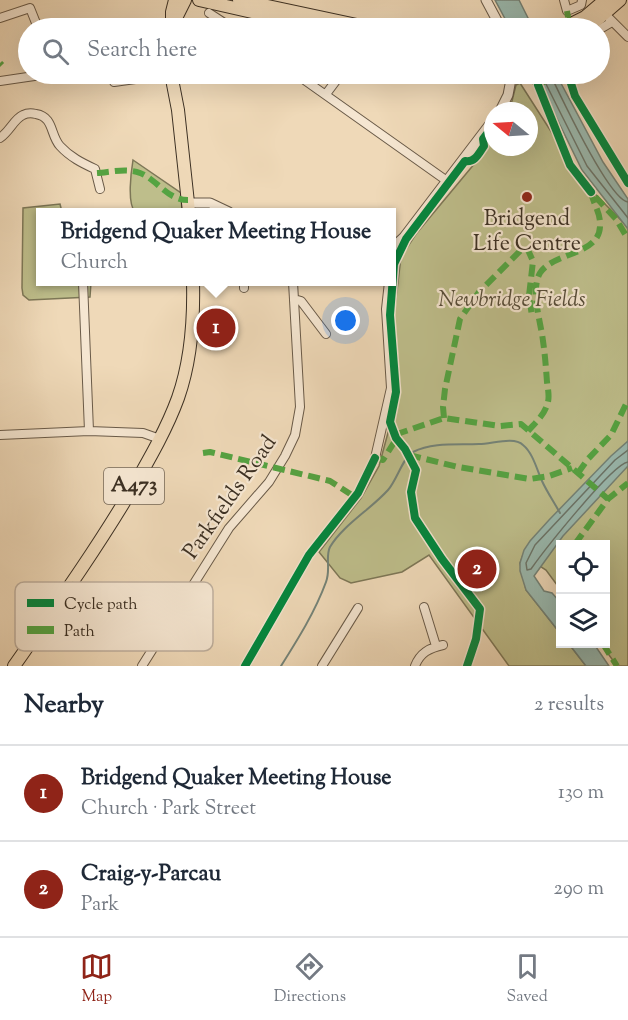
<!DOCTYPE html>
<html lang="en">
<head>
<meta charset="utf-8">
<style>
	:root { --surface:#fff; --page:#f2f2f3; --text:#1f2937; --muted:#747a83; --line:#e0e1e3; --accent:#8f2418 }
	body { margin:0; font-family:"Sorts Mill Goudy",serif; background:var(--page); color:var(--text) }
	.controls { position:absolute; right:18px; bottom:18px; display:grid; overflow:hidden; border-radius:0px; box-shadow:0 6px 24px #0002 }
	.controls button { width:54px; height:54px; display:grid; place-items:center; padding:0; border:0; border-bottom:2px solid var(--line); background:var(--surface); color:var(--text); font:30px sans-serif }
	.compass { position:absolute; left:484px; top:102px; width:54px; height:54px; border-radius:50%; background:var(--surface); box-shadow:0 6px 24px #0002; rotate:288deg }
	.you { position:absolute; left:346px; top:321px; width:21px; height:21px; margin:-15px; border:4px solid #fff; border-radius:50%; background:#1a73e8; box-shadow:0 0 0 9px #1a73e833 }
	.badge { display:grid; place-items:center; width:39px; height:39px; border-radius:50%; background:var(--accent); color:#fff; font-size:20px; font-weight:700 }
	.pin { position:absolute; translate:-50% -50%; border:3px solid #fff; box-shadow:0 2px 6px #0006 }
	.popup { position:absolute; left:36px; top:208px; width:360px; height:78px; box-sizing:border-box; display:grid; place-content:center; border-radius:0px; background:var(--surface); filter:drop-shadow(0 2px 4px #0005); font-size:20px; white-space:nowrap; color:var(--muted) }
	.popup b { font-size:22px; color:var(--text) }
	.popup::after { content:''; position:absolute; left:50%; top:100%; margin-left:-12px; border:12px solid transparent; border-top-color:var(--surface) }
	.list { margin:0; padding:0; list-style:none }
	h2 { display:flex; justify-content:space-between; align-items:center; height:78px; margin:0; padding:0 24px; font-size:26px }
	h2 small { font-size:20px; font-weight:400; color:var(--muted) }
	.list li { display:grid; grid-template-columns:39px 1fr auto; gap:18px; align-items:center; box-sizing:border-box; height:96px; padding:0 24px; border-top:2px solid var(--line) }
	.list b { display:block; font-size:22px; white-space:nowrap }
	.list p { margin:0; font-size:20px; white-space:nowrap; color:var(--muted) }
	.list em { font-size:20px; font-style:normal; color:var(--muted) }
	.icon { flex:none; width:33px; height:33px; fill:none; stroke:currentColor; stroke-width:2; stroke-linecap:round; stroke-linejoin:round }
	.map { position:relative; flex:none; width:628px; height:666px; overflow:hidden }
	.search { position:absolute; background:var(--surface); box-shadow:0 6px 24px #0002; left:18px; right:18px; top:18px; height:66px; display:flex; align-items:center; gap:15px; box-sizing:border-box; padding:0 21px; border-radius:33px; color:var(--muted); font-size:22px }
	.sheet { height:270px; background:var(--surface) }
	nav { display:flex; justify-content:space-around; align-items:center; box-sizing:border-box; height:84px; border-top:2px solid var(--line); background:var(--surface); font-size:16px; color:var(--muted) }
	nav a { display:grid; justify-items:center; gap:3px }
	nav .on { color:var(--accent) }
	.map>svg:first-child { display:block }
	.green { fill:#bebe8b; stroke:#7d7757; stroke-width:1.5 }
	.water { fill:#9abab0; stroke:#748378; stroke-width:1.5 }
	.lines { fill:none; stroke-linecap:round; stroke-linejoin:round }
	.shore { stroke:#6b756a; stroke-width:1.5 }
	.stream { stroke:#748378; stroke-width:2 }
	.minor-casing { stroke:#695a48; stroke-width:10 }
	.tertiary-casing { stroke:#695a48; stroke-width:11 }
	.primary-casing { stroke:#3c3023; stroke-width:14 }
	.minor { stroke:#f5e6d1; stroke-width:8 }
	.tertiary { stroke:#f5e6d1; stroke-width:9 }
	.primary { stroke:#efd9b8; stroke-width:12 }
	.quiet { stroke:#54a442; stroke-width:6; stroke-dasharray:12 6; stroke-linecap:butt }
	.cycleway-casing { stroke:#f5e6d1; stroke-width:11 }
	.cycleway { stroke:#00873e; stroke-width:8 }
	.poi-dot { fill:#8f2418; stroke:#f5e6d1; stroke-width:2 }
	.labels { text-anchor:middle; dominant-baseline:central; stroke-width:4.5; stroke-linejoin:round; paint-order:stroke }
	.shield { fill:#f5e6d1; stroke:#746757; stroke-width:1.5 }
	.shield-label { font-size:21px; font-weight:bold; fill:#3c3023 }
	.poi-label { font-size:22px; fill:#3c3023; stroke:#f5e6d1 }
	.park-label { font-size:22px; font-style:italic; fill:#564c38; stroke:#f5e6d1 }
	.street-label { font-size:22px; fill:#3c3023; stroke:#f5e6d1 }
	.key { fill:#f5e6d1; stroke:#beaf9d; stroke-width:1.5 }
	.key-label { font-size:16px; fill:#3c3023 }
</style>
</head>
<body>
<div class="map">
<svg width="628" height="666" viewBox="0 0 628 666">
	<rect width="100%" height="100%" fill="#efd9b8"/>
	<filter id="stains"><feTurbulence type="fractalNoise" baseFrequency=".00333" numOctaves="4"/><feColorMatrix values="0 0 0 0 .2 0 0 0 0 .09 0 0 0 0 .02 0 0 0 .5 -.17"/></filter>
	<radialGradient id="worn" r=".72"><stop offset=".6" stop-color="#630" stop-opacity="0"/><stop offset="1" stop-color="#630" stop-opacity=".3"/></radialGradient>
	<!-- green -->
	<path class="green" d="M520 83 584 183 628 227V666H617L601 644H606V544H560V589L546 570 523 555 520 563 526 590 560 633V644H569L586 666H509L429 555 402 572 351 583 340 578 319 552 361 498 379 466 389 429 393 425 400 388 394 315 401 257 416 234 480 157C486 148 487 140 493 131V147H529V111H507L512 101 516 85Z
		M133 160 181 193 182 212H135C127 203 131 172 133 160Z
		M60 204 62 212H40V282H91L90 297 29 300 23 295 22 288 23 208Z"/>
	<!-- water -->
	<path class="water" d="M495 0H519L533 28H510Z
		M535 74H556L603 162 628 199V229L582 170Z
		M628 441V466L563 536 534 576 544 591 552 593 560 602V633L526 590 520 571V563L524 550 530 541 549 520 611 456Z
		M569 644H594L609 666H586Z"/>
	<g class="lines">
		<!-- shore -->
		<path class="shore" d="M541 74 587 166 628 218
			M551 74 552 78C562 99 610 200 628 202
			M628 450 615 460 535 545 526 563 527 570 531 569C543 552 612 464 628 462"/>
		<!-- stream -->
		<path class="stream" d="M281 666C298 639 315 612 326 582 331 569 325 557 330 547 342 526 371 509 388 490 397 480 403 457 413 452 433 442 457 445 479 444 492 444 514 436 523 445 533 453 537 470 542 481 547 492 554 502 560 513"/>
		<!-- minor casing -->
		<g class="minor-casing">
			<path id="minor" d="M564 0 567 11 581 5 582 0
				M209 13 232 28
				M605 14 628 37
				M0 18 30 8 38 28
				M106 28 112 25
				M600 29 612 22
				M296 74 447 181
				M0 81 48 74
				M114 82 171 74
				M326 94 341 74
				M0 138C10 131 14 119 23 115 27 113 32 113 36 114 54 117 50 135 60 146 70 157 82 163 95 169L100 189
				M83 282 89 431
				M244 282V288
				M294 299 301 301 326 334
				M0 435 89 431 143 433 160 439
				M424 607 436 646
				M142 666 229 528 269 482 285 456 295 435 300 407 293 282
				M245 666 309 555 358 493 375 458 391 388 386 309 389 282
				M322 666 358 608
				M415 666C420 653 429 648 443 645"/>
		</g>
		<!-- tertiary casing -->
		<g class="tertiary-casing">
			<path id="tertiary" d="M486 0 501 28
				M500 111 508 95 512 74
				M189 203H210L229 212
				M392 248 404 237 493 120"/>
		</g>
		<!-- primary casing -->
		<g class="primary-casing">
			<path id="primary" d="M199 0 324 28
				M239 0 371 28
				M176 18 185 0
				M172 28V12L175 0
				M563 28 585 17 605 0
				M581 28 597 20 620 0
				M171 74 178 110 189 212
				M14 666C56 606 98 547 135 484 151 456 167 428 178 398 191 361 194 321 193 282"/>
		</g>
		<!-- minor -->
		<use href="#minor" class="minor"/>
		<!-- tertiary -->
		<use href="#tertiary" class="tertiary"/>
		<!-- primary -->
		<use href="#primary" class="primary"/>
		<!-- quiet -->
		<path class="quiet" d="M552 28 568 17 567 11
			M0 63 2 65
			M528 74 539 88
			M538 85 558 74
			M97 173C111 172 127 168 140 173 158 180 167 200 188 200
			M527 248 533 261 529 296 532 316
			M444 418 443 407 445 389 460 319 479 292 523 248
			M528 431C535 423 544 415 547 405 550 398 548 390 547 382 546 368 545 355 543 341 541 323 530 290 540 273 554 251 602 256 600 223 600 212 593 203 591 192L616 219 628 239
			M203 453 210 452 330 481 355 497
			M409 455 458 467 530 479 549 476 572 468
			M375 458 383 460 400 433 444 418 500 426 521 424 608 499
			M578 473 588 459 611 435 628 400
			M575 544 608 499 628 483
			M71 584 157 642
			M603 644 617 666"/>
		<!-- cycleway casing -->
		<g class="cycleway-casing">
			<path id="cycleway" d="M568 74 575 96 628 183
				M538 85 570 165 591 192
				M245 666 309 555 358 493 375 458
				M467 666 476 639 480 609 442 559 415 518 411 492 416 470 405 449 396 438 390 422 396 392 390 315 394 264 406 239 465 161C475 163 479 153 484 146L483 139 493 126"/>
		</g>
		<!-- cycleway -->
		<use href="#cycleway" class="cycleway"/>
	</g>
	<!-- markers -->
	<circle class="poi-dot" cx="527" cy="197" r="6"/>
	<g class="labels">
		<!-- shield labels -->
		<rect class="shield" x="104" y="468" width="60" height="36" rx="4.5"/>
		<g class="shield-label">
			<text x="134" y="486">A473</text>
		</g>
		<!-- poi labels -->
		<g class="poi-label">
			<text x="527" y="220">Bridgend<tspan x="527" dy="25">Life Centre</tspan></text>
		</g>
		<!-- park labels -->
		<g class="park-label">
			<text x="512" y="301">Newbridge Fields</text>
		</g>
		<!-- street labels -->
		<g class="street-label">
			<text transform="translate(231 498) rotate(-55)">Parkfields Road</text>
		</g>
	</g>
	<!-- legend -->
	<rect x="15" y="582" width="198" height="69" rx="9" class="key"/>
	<rect x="27" y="599" width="27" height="8" fill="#00873e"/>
	<rect x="27" y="626" width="27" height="8" fill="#54a442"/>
	<g class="key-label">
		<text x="64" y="609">Cycle path</text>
		<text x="64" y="636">Path</text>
	</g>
	<rect width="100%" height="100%" filter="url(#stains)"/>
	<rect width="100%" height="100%" fill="url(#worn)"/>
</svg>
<div class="controls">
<button><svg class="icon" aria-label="locate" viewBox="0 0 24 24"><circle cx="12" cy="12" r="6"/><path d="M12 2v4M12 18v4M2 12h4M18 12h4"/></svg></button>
<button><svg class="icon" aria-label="layers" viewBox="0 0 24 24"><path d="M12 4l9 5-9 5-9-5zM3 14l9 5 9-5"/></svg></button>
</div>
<svg class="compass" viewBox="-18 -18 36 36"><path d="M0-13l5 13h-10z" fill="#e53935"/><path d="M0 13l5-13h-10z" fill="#747a83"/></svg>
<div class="you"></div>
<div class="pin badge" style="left:216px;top:328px">1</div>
<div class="popup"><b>Bridgend Quaker Meeting House</b>Church</div>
<div class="pin badge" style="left:477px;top:569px">2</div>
<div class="search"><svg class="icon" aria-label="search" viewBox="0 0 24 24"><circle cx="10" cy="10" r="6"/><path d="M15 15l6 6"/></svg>Search here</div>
</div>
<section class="sheet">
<h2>Nearby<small>2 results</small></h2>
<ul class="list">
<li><span class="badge">1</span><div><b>Bridgend Quaker Meeting House</b><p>Church · Park Street</p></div><em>130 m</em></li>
<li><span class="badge">2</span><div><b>Craig-y-Parcau</b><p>Park</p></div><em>290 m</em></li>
</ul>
</section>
<nav>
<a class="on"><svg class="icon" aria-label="map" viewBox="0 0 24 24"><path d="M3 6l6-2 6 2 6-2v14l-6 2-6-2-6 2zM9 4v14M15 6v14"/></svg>Map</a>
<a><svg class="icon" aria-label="directions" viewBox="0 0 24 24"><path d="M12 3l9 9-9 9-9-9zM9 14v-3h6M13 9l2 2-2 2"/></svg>Directions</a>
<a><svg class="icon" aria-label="saved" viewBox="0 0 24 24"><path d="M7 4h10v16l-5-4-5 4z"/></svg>Saved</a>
</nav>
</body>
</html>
